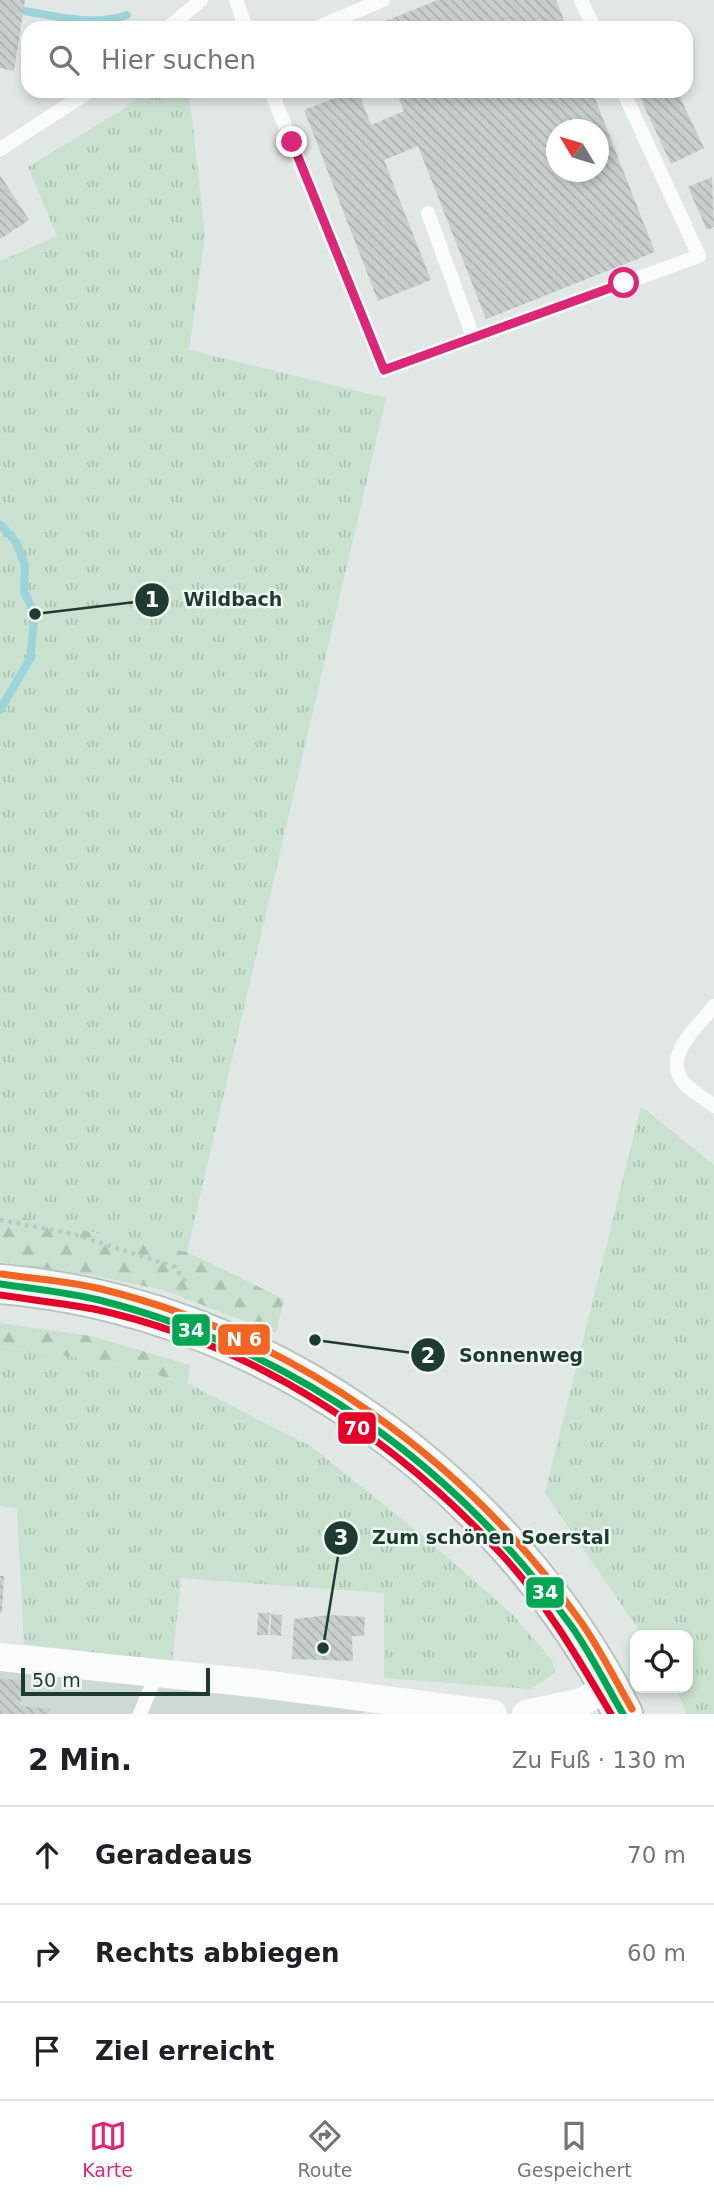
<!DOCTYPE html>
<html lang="de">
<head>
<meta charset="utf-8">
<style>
	:root { --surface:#fff; --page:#f6f6f6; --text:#202124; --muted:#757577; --line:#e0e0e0; --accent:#db2777 }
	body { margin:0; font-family:"DejaVu Sans",sans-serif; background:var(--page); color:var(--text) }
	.controls { position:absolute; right:21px; bottom:21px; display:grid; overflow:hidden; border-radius:14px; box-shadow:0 4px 10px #0003 }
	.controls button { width:63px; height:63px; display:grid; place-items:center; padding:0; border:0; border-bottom:2px solid var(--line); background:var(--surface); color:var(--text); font:35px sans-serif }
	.compass { position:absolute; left:546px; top:119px; width:63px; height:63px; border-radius:50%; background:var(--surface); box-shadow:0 4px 10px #0003; rotate:308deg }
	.scale { position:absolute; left:21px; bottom:18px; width:189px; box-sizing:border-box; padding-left:7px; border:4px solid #1e3b32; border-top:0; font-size:19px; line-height:24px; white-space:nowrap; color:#1e3b32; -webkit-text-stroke:5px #eef7f2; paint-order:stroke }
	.stop { position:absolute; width:21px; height:21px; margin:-16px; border:5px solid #db2777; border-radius:50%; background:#fff }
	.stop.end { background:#db2777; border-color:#fff; box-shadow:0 2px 7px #0008 }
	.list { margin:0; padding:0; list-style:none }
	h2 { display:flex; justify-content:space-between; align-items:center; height:91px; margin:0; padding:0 28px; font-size:30px }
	h2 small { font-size:23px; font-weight:400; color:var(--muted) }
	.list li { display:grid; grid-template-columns:46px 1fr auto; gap:21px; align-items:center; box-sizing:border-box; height:98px; padding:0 28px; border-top:2px solid var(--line) }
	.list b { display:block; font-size:26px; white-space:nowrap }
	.list em { font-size:23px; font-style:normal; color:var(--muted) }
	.icon { flex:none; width:38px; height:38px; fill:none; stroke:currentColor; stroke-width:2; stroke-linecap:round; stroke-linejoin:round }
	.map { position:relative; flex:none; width:714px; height:1714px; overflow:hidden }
	.search { position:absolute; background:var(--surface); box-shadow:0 4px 10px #0003; left:21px; right:21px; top:21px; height:77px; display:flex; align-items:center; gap:18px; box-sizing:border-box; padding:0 24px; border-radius:21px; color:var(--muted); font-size:26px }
	.sheet { height:385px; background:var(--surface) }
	nav { display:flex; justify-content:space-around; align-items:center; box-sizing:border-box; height:98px; border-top:2px solid var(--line); background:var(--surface); font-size:19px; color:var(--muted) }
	nav a { display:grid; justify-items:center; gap:4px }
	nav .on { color:var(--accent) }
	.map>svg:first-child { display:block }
	.built { fill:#cdd9d4 }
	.grass { fill:url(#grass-tufts) }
	.forest { fill:url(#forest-firs) }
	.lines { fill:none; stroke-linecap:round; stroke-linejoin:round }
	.stream { stroke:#9dd3da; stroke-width:8 }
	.building { fill:url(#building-back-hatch); fill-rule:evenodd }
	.secondary-casing { stroke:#bac4bf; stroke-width:42 }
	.path { stroke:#bec7c5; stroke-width:4.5; stroke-dasharray:3.5 5; stroke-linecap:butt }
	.lane { stroke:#fafbfb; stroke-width:14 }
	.street { stroke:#fafbfb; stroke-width:28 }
	.secondary { stroke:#fafbfb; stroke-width:38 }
	.bus-1-casing { stroke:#eef7f2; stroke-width:12 }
	.bus-2-casing { stroke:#eef7f2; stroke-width:12 }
	.bus-3-casing { stroke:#eef7f2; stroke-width:12 }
	.bus-1 { stroke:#00a651; stroke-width:7 }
	.bus-2 { stroke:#e4002b; stroke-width:7 }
	.bus-3 { stroke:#f26522; stroke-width:7 }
	.route { stroke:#db2777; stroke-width:9 }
	.leader { fill:none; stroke:#1e3b32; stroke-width:2.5 }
	.callout-dot { fill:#1e3b32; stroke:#eef7f2; stroke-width:2.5 }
	.mark-label { font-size:21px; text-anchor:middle; font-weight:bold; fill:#fff }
	.callout-label { font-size:19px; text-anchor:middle; font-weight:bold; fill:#1e3b32; stroke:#eef7f2; stroke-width:5; stroke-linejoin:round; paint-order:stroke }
	.line-badge { stroke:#eef7f2; stroke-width:2.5 }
	.badge-label { font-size:19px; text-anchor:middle; font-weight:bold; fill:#fff }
</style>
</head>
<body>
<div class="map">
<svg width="714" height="1714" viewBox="0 0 714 1714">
	<defs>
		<pattern id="grass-tufts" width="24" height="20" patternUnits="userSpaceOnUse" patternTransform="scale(1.75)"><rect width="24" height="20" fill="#c8e2cf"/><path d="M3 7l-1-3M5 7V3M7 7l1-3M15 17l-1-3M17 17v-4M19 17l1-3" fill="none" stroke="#abc3b2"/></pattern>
		<pattern id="forest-firs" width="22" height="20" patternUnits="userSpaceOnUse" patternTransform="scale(1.75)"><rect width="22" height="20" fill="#c8e2cf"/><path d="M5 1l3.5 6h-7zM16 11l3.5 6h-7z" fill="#abc3b2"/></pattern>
		<pattern id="building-back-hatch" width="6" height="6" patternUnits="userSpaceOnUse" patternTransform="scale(1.75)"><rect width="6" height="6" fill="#c7cecb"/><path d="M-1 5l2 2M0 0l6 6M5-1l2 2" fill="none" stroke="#aab2af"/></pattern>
	</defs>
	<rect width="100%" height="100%" fill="#e0e7e4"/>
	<!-- built -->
	<path class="built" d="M0 1669 23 1670 364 1711V1714H0Z"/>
	<!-- grass -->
	<path class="grass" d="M147 91H189L205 236 189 350 386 398 187 1252 0 1213V261L57 236 28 167 122 110Z
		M641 1106 714 1165V1714H687L676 1688H688V1635H642L545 1493Z
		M0 1346 113 1363 187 1383 312 1447 428 1540 513 1615 551 1659 556 1672 531 1689 384 1678V1593L181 1578 172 1662 24 1644 17 1508 0 1506Z"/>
	<!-- forest -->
	<path class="forest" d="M0 1213 187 1252 284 1299 276 1333 163 1290 97 1276 0 1262Z
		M0 1323 91 1336 190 1365 187 1383 113 1363 0 1346Z"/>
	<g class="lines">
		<!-- stream -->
		<path class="stream" d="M23 11C57 16 94 27 127 15
			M0 524 16 542 25 565 24 592 35 614 30 659 0 710"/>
	</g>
	<!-- building -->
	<path class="building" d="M0 0H25L14 71 0 68Z
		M438 0H556L567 28H368Z
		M353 91H358L371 125 404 111 396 91H592L655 252 486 319 418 146 384 160 431 280 378 301 304 110ZM556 130H598V172H556Z
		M637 91H677L704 148 671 164Z
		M0 175 29 220 0 239Z
		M712 177 714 227 707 230 688 187Z
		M0 1576H4L2 1613H0Z
		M258 1613H270L268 1635H257Z
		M271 1614 282 1615 281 1636 270 1635Z
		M330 1615 365 1617 364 1636H352L353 1661 292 1659 294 1619Z
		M0 1678 23 1681 20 1706 50 1709 49 1714H0Z"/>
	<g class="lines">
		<!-- secondary casing -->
		<g class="secondary-casing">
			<path id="secondary" d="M0 1284C263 1306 506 1481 623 1714"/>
		</g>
		<!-- path -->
		<path class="path" d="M0 1220 73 1234 175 1267 184 1280 179 1294"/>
		<!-- lane -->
		<path class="lane" d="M236 0 246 28
			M581 0 594 28
			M168 28 201 0
			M316 28 383 0
			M271 91 384 370 699 256 623 91
			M0 149 90 91
			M428 213 473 337
			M714 1006C700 1024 666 1052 680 1077 685 1088 704 1098 714 1106
			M140 1714 157 1673"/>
		<!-- street -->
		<path class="street" d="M0 1657 254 1683 493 1714
			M526 1714 582 1702 609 1686"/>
		<!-- secondary -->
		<use href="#secondary" class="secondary"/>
		<!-- bus-1 casing -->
		<g class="bus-1-casing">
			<path id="bus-1" d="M0 1284C33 1289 67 1292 99 1300 295 1350 454 1464 572 1627 591 1654 606 1685 623 1714"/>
		</g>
		<!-- bus-2 casing -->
		<g class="bus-2-casing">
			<path id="bus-2" d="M0 1295C31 1300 63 1303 94 1309 253 1343 396 1439 504 1557 547 1604 579 1660 611 1714"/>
		</g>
		<!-- bus-3 casing -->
		<g class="bus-3-casing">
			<path id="bus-3" d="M2 1274C34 1279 69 1281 101 1289 296 1337 465 1459 581 1622 600 1649 615 1680 632 1709"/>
		</g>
		<!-- bus-1 -->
		<use href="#bus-1" class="bus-1"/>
		<!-- bus-2 -->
		<use href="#bus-2" class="bus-2"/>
		<!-- bus-3 -->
		<use href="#bus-3" class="bus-3"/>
	</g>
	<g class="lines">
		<!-- route -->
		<path class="route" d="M292 142 384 370 624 283"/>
	</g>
	<!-- callouts -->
	<path class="leader" d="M35 614L152 600M315 1340L428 1355M323 1648L341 1538"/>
	<g class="callout-dot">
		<circle cx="35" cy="614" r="7"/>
		<circle cx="315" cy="1340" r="7"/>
		<circle cx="323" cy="1648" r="7"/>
		<circle cx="152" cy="600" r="18"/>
		<circle cx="428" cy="1355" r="18"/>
		<circle cx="341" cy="1538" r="18"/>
	</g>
	<g class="mark-label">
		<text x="152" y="607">1</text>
		<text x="428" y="1363">2</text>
		<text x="341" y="1545">3</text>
	</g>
	<g class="callout-label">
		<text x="233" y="606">Wildbach</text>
		<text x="521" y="1362">Sonnenweg</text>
		<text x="491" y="1544">Zum schönen Soerstal</text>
	</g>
	<g class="line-badge">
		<rect x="171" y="1313" width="40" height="34" rx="7" fill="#00a651"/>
		<rect x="217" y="1323" width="54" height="33" rx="7" fill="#f26522"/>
		<rect x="337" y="1411" width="40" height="34" rx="7" fill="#e4002b"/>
		<rect x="525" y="1576" width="40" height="33" rx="7" fill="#00a651"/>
	</g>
	<g class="badge-label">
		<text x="191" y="1337">34</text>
		<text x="244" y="1346">N 6</text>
		<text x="357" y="1435">70</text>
		<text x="545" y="1599">34</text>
	</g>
</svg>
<div class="controls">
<button><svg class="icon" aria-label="locate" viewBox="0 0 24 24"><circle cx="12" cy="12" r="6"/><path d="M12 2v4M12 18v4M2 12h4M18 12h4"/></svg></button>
</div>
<svg class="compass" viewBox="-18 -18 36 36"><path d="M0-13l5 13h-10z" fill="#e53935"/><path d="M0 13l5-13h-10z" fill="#757577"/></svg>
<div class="scale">50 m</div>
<div class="stop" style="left:624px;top:283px"></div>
<div class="stop end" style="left:292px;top:142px"></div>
<div class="search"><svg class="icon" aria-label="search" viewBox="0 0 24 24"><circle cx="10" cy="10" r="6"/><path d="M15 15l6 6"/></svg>Hier suchen</div>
</div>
<section class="sheet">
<h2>2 Min.<small>Zu Fuß · 130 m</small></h2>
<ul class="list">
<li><svg class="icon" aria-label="ahead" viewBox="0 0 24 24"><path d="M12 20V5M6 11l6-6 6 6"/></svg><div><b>Geradeaus</b></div><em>70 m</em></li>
<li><svg class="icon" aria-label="right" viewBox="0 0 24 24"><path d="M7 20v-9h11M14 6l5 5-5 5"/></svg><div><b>Rechts abbiegen</b></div><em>60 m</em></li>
<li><svg class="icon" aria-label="arrive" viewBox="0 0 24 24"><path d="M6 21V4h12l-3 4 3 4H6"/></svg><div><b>Ziel erreicht</b></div></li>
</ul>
</section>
<nav>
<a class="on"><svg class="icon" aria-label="map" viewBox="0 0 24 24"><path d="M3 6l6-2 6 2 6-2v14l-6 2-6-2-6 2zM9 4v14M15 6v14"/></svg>Karte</a>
<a><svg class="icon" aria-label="directions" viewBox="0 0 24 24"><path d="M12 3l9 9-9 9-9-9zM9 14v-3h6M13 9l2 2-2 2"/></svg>Route</a>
<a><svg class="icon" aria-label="saved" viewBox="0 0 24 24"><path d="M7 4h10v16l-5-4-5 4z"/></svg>Gespeichert</a>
</nav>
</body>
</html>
